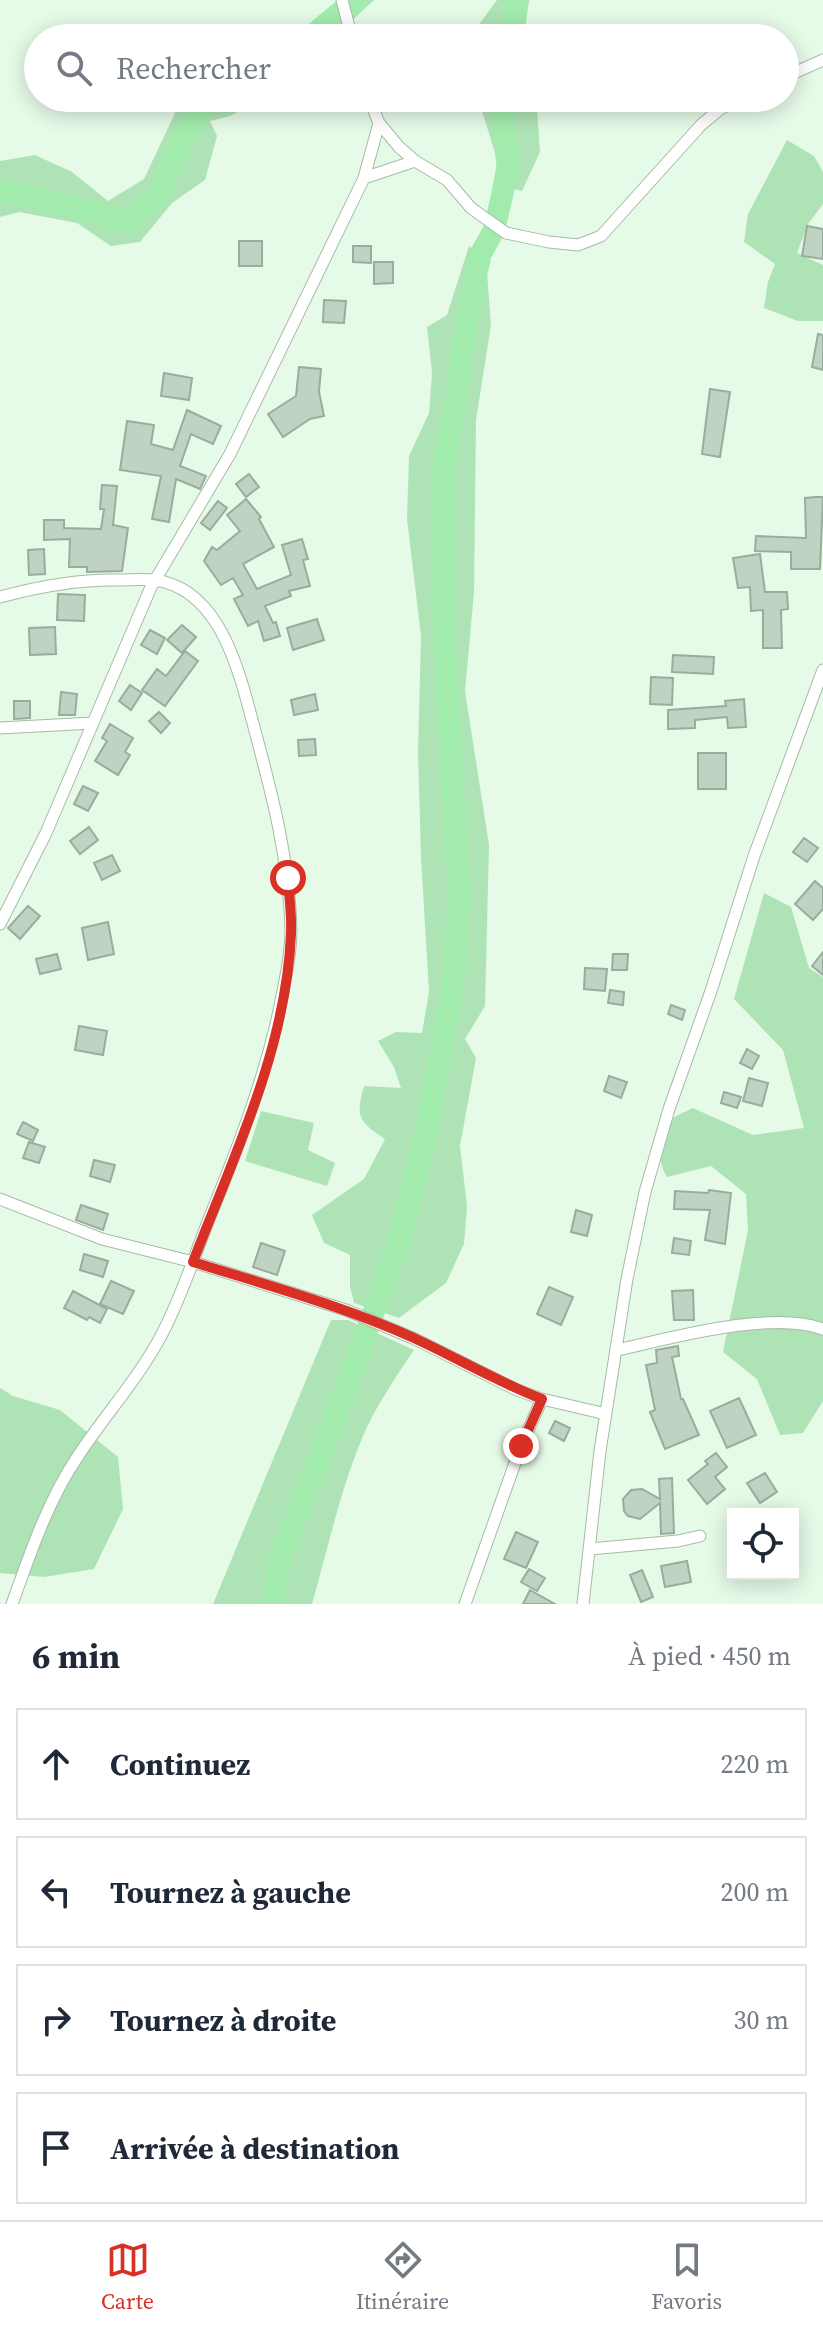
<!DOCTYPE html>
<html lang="fr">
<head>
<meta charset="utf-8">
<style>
	:root { --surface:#fff; --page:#f6f6f7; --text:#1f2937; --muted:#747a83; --line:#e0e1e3; --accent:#d93025 }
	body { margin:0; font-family:"Source Serif 4",serif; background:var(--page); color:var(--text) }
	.controls { position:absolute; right:24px; bottom:24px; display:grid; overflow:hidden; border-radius:0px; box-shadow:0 4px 20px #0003 }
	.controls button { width:72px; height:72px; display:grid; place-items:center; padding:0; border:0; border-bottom:2px solid var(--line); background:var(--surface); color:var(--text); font:40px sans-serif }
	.stop { position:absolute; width:24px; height:24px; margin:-18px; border:6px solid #d93025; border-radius:50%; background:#fff }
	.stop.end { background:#d93025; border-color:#fff; box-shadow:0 2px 8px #0008 }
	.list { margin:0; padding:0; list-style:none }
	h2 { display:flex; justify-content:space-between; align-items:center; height:104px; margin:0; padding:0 32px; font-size:34px }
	h2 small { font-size:26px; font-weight:400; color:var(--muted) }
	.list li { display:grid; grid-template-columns:52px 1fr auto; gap:24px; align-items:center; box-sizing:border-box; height:112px; margin:0 16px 16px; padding:0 16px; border:2px solid var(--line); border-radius:0px }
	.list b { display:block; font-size:30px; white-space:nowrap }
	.list em { font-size:26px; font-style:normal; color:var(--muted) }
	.icon { flex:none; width:44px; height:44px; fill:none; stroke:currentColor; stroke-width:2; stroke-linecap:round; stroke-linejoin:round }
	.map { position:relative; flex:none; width:823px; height:1604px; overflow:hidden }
	.search { position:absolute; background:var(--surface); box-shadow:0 4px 20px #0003; left:24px; right:24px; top:24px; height:88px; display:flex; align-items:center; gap:20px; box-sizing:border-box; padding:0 28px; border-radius:44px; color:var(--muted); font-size:30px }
	.sheet { height:616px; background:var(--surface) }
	nav { display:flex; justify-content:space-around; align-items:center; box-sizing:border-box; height:112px; border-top:2px solid var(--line); background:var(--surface); font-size:22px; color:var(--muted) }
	nav a { display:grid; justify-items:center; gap:4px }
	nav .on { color:var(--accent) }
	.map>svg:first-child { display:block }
	.green { fill:#aee4b5 }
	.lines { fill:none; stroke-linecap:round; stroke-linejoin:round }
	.river { stroke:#a1ecac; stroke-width:22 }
	.building { fill:#c0d3c2; stroke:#9aad9c; stroke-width:2 }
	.street-casing { stroke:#a7baa9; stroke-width:13 }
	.street { stroke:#fff; stroke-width:11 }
	.route { stroke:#d93025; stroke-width:10 }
</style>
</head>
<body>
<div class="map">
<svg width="823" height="1604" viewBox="0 0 823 1604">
	<rect width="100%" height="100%" fill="#e6fae8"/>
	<!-- green -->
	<path class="green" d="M338 0H374L345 27Z
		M497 0H529L524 38H479L480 23Z
		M315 22 323 38H288L293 32Z
		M182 98H284L257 102 230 116 210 121 217 136 205 180 172 203 140 242 111 246 77 223 19 212 0 217V161L35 155 72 172 108 201 144 179Z
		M478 98H546L537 109 540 152 522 191 499 186 495 153Z
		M787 140 814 156 823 172V204L808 224 797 253 823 265V321H798L764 308 768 282 775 264 744 242 748 214Z
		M469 246 491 261 487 273 491 325 476 420 474 592 465 691 489 845 485 1006 465 1039 476 1058 460 1146 467 1206 464 1244 446 1283 399 1318 354 1303 350 1287V1255L324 1243 312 1215 364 1179 385 1139C359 1122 355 1117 364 1086L401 1088 394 1067 378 1041 396 1032 422 1033 429 992 421 858 418 752 421 636 407 519 409 456 429 413 432 373 427 327 447 315Z
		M764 893 791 907 809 968 823 977V1401L803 1433 780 1435 757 1379 723 1352 748 1230 746 1194 711 1166 667 1177C657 1162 658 1136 670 1121 676 1115 685 1112 693 1108L753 1135 804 1128 783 1050 734 999Z
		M261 1111 314 1123 308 1150 335 1163 327 1186 245 1161Z
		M331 1320H348L414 1350C397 1375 381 1399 368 1425 342 1481 329 1545 312 1604H213Z
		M0 1388 13 1396 60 1410 118 1457 123 1509 94 1569 44 1577 0 1573Z"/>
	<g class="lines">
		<!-- river -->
		<path class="river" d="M309 38 355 0
			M509 38 518 0
			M0 191 72 206 127 222 158 195 182 139 208 98
			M272 1604 281 1556 352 1373 402 1232 426 1131 453 986 459 894 443 614 442 473 455 409 464 337 480 255 494 230 502 196 508 164 501 98"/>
	</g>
	<!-- building -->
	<path class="building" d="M807 226 823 229V259L802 256Z
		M239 241H262V266H239Z
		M353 246H371V263L353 262Z
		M374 262H393V283L374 284Z
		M324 300 346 301 344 323 323 322Z
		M818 334 823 335V370L812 367Z
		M299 367 321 369 319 392 324 416 310 419 283 437 268 414 296 396Z
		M164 373 192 378 189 400 161 396Z
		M710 389 730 392 720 457 702 454Z
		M187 410 221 426 213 444 191 434 180 466 206 476 200 489 176 479 169 522 152 519 161 476 120 470 127 421 154 425 151 444 173 450Z
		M249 474 259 487 246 497 236 484Z
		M102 485 117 486 113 525 128 528 122 571 87 572V567H69L70 539 44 540V520H64V528L101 529 104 509H100Z
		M816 497H823L820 569H791V552L755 551 756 536 806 538 805 498Z
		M246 499 261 517 259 519 274 547 243 564 257 589 291 575 282 545 302 539 308 559 303 560 310 586 289 591 291 596 265 606 273 623 276 622 280 636 264 641 258 621 248 626 234 599 243 595 233 578 221 585 204 561 212 547 217 550 240 531 227 515Z
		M218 501 227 508 210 530 201 523Z
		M44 549 45 574 29 575 28 550Z
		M760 554 765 592H787L788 609 781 610 782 648H763V610L751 611 750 587 738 588 733 558Z
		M58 594 85 595 84 621 57 620Z
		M317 619 324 640 293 650 287 628Z
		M182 625 196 637 182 653 167 640Z
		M55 627 56 654 30 655 29 628Z
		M150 630 165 638 157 654 141 645Z
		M185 651 198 661 165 706 142 690 157 669 166 676Z
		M673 655 714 657 713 674 672 672Z
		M651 677 673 678 672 705 650 704Z
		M130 685 142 693 131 710 119 701Z
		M61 692 77 694 75 715H59Z
		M315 694 318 710 294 715 291 700Z
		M744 699 746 727 728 728 727 717 695 720V728L668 729V710L726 706 725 701Z
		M14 701H30V718L14 719Z
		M159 712 170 723 161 733 149 721Z
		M110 724 133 738 125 752 130 755 118 775 95 761 107 741 102 738Z
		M315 739 316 755 299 756 298 740Z
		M698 753H726V789H698Z
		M83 786 98 793 88 811 74 804Z
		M89 827 98 840 80 854 70 841Z
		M804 838 818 848 807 862 793 852Z
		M112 855 120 871 102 880 94 863Z
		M815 881 823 888V909L813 920 795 904Z
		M28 906 40 916 20 939 8 928Z
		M108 922 114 954 88 960 82 928Z
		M823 952V975L812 966Z
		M57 954 61 969 40 974 36 959Z
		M613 954H628L627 970H612Z
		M585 968 607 969 605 991 584 989Z
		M610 990 624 992 623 1005 608 1003Z
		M671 1005 685 1010 682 1020 668 1014Z
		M79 1026 107 1031 103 1055 75 1050Z
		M747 1049 759 1056 752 1069 740 1063Z
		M609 1076 627 1082 621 1098 604 1091Z
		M749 1078 768 1083 762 1106 743 1101Z
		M724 1092 741 1097 737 1108 721 1103Z
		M23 1122 38 1130 33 1141 17 1134Z
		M29 1142 45 1147 39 1163 23 1158Z
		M94 1160 115 1165 110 1182 90 1176Z
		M709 1190 731 1193 725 1244 705 1240 710 1210 674 1209 675 1191 708 1193Z
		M81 1205 108 1214 103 1230 76 1220Z
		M576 1210 592 1215 587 1236 571 1232Z
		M674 1238 691 1241 689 1255 672 1253Z
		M261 1243 285 1251 277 1275 253 1267Z
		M84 1254 108 1261 103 1277 80 1270Z
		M111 1281 134 1291 123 1314 100 1304Z
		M549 1287 573 1297 561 1325 537 1314Z
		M693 1290 694 1320H674L672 1291Z
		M73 1291 107 1309 100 1323 89 1317 87 1320 64 1308Z
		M678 1346 679 1356 672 1357 681 1399H683L699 1435 665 1449 650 1412 655 1410 646 1365 657 1363 656 1350Z
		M739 1398 756 1435 727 1448 710 1411Z
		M555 1421 570 1428 564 1441 549 1433Z
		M716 1453 727 1467 715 1477 725 1489 707 1504 688 1480 708 1464 705 1461Z
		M765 1473 777 1492 760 1503 747 1483Z
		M672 1478 674 1533 661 1534 660 1503 640 1519 628 1516 624 1511 623 1499 631 1490 642 1489 660 1499 659 1479Z
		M516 1532 538 1542 526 1568 504 1559Z
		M687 1561 691 1582 665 1587 661 1566Z
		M529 1569 545 1578 537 1591 521 1582Z
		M642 1570 653 1597 641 1602 630 1575Z
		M530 1590 555 1604H523Z"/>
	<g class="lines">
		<!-- street casing -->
		<g class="street-casing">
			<path id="street" d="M342 0 352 38
				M785 77 823 60
				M369 98 379 123 399 147 415 161 447 180 471 208 506 233 549 242 578 245 601 236 701 125 720 109 742 98
				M364 178 415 161
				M0 597C40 586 79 579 121 580 132 580 143 579 154 580 212 587 234 653 247 701 267 776 289 850 291 929 291 954 285 981 280 1006 265 1078 239 1145 211 1214 195 1254 182 1296 162 1334 139 1378 105 1415 78 1456 48 1500 30 1554 12 1604
				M0 728 93 723
				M0 924 46 833 151 587 230 454 364 178 379 123
				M0 1199 102 1239 193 1262 346 1310 415 1339 517 1390 542 1399 606 1414
				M617 1350C672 1338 769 1310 823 1329
				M590 1549 678 1541 700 1536
				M465 1604 521 1446 542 1399
				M583 1604 600 1451 627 1279 645 1192 669 1109 711 991 754 856 823 670"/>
		</g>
		<!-- street -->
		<use href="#street" class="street"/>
	</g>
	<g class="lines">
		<!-- route -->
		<path class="route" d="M288 878C289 897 292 915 291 934 286 1049 234 1156 193 1262 267 1285 343 1306 414 1338 457 1358 498 1382 542 1399L521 1446"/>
	</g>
</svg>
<div class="controls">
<button><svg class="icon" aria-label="locate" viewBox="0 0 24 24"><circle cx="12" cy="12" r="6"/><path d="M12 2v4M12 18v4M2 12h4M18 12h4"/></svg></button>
</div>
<div class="stop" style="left:288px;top:878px"></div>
<div class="stop end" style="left:521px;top:1446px"></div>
<div class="search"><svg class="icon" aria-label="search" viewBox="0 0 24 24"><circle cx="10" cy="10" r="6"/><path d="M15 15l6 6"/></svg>Rechercher</div>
</div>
<section class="sheet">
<h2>6 min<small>À pied · 450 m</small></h2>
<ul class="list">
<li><svg class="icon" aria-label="ahead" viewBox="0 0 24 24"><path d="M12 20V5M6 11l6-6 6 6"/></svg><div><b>Continuez</b></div><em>220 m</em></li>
<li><svg class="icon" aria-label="left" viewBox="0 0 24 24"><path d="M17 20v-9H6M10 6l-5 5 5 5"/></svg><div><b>Tournez à gauche</b></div><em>200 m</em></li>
<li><svg class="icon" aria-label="right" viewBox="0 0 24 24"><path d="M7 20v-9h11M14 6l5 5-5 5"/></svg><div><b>Tournez à droite</b></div><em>30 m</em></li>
<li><svg class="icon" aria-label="arrive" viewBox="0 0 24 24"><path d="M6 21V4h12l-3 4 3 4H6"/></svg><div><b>Arrivée à destination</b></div></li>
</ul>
</section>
<nav>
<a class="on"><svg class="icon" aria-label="map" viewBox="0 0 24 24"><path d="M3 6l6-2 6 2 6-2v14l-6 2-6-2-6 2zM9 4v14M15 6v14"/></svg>Carte</a>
<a><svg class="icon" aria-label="directions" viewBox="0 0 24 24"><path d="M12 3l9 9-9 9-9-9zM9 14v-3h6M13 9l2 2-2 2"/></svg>Itinéraire</a>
<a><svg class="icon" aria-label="saved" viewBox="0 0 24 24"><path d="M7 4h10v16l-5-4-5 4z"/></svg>Favoris</a>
</nav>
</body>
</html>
